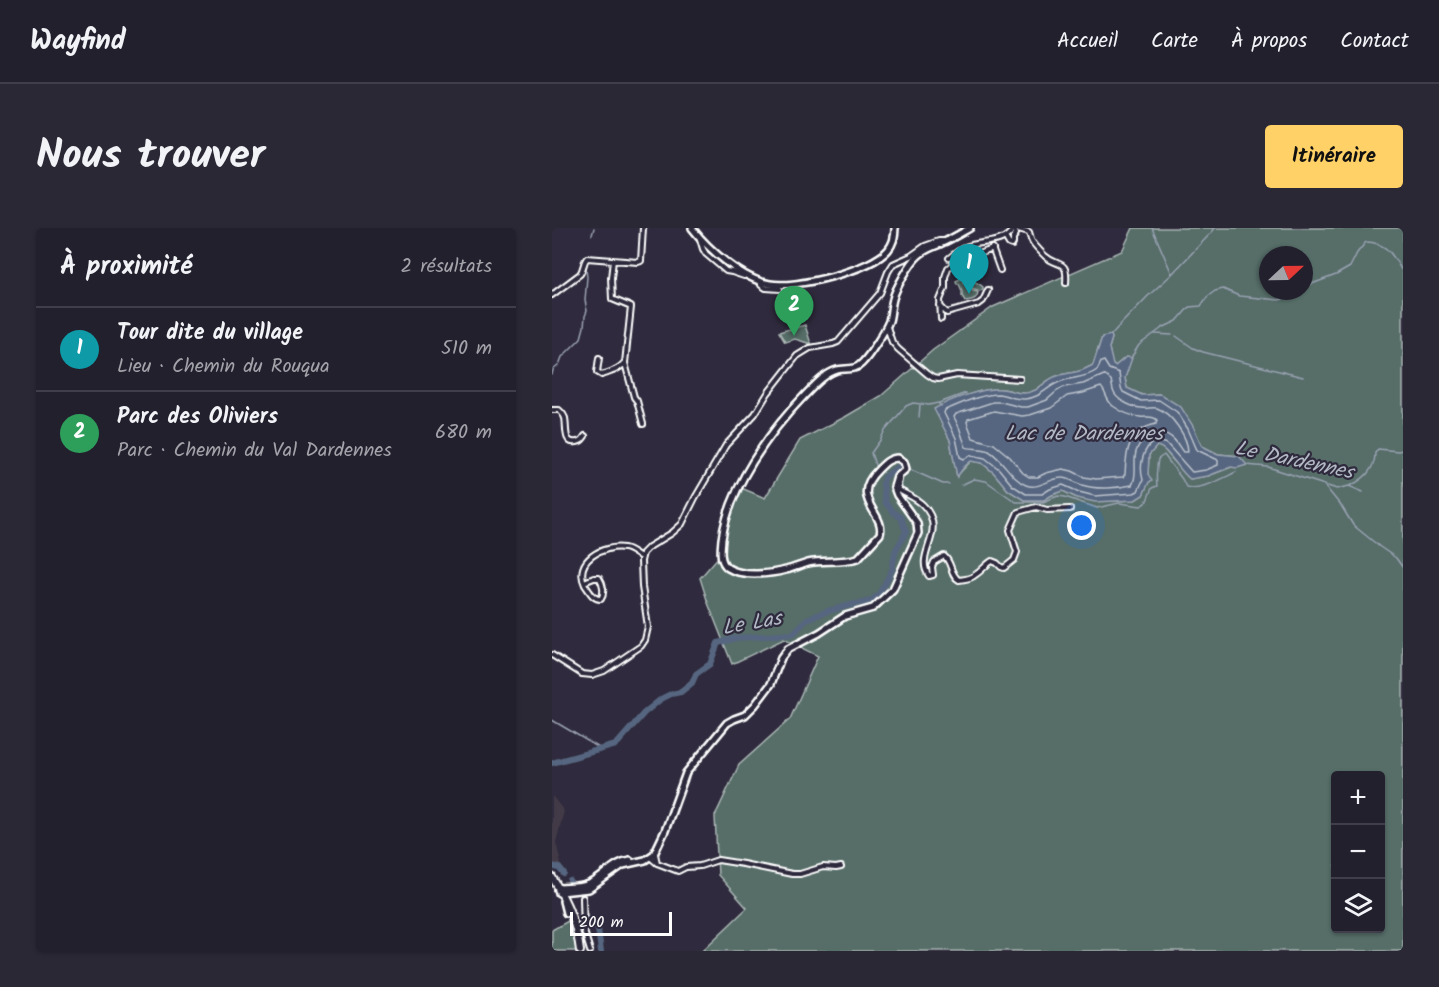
<!DOCTYPE html>
<html lang="fr">
<head>
<meta charset="utf-8">
<style>
	:root { --surface:#23202e; --page:#2b2836; --text:#f1f3f6; --muted:#a3a3aa; --line:#403e4a; --accent:#ffd166 }
	body { margin:0; font-family:Kalam,sans-serif; background:var(--page); color:var(--text) }
	.controls { position:absolute; right:18px; bottom:18px; display:grid; overflow:hidden; border-radius:6px; box-shadow:0 2px 4px #0004 }
	.controls button { width:54px; height:54px; display:grid; place-items:center; padding:0; border:0; border-bottom:2px solid var(--line); background:var(--surface); color:var(--text); font:30px sans-serif }
	.compass { position:absolute; left:707px; top:18px; width:54px; height:54px; border-radius:50%; background:var(--surface); box-shadow:0 2px 4px #0004; rotate:68deg }
	.scale { position:absolute; left:18px; bottom:15px; width:102px; box-sizing:border-box; padding-left:6px; border:3px solid #fff; border-top:0; font-size:16px; line-height:21px; white-space:nowrap; color:#fff; -webkit-text-stroke:4px #2f2a3d; paint-order:stroke }
	.you { position:absolute; left:530px; top:298px; width:21px; height:21px; margin:-15px; border:4px solid #fff; border-radius:50%; background:#1a73e8; box-shadow:0 0 0 9px #1a73e833 }
	.badge { display:grid; place-items:center; width:39px; height:39px; border-radius:50%; background:var(--accent); color:#fff; font-size:20px; font-weight:700 }
	.pin { position:absolute; translate:-50% -50px; filter:drop-shadow(0 2px 3px #0008) }
	.pin::after { content:''; position:absolute; top:32px; width:21px; height:18px; background:inherit; clip-path:polygon(0 0,100% 0,50% 100%) }
	.list { margin:0; padding:0; list-style:none }
	h2 { display:flex; justify-content:space-between; align-items:center; height:78px; margin:0; padding:0 24px; font-size:26px }
	h2 small { font-size:20px; font-weight:400; color:var(--muted) }
	.list li { display:grid; grid-template-columns:39px 1fr auto; gap:18px; align-items:center; box-sizing:border-box; height:84px; padding:0 24px; border-top:2px solid var(--line) }
	.list b { display:block; font-size:22px; white-space:nowrap }
	.list p { margin:0; font-size:20px; white-space:nowrap; color:var(--muted) }
	.list em { font-size:20px; font-style:normal; color:var(--muted) }
	.icon { flex:none; width:33px; height:33px; fill:none; stroke:currentColor; stroke-width:2; stroke-linecap:round; stroke-linejoin:round }
	.map { position:relative; flex:none; width:851px; height:723px; overflow:hidden; border-radius:6px }
	header { display:flex; align-items:center; gap:36px; box-sizing:border-box; height:84px; padding:0 30px; background:var(--surface); border-bottom:2px solid var(--line) }
	header strong { font-size:28px }
	nav { display:flex; gap:33px; margin-inline-start:auto; font-size:21px }
	.intro { display:flex; align-items:center; justify-content:space-between; box-sizing:border-box; height:144px; padding:0 36px }
	h1 { margin:0; font-size:42px }
	.button { padding:15px 27px; border-radius:6px; background:var(--accent); color:#111; font-size:21px; font-weight:700 }
	main { display:flex; gap:36px; padding:0 36px }
	aside { flex:1; background:var(--surface); border-radius:6px; box-shadow:0 2px 4px #0004 }
	.map>svg:first-child { display:block }
	.built { fill:#433a47 }
	.green { fill:#566d68; stroke:#aab6b4; stroke-width:1.5; fill-rule:evenodd }
	.water { fill:#566680; stroke:#9aa3b3; stroke-width:1.5 }
	.lines { fill:none; stroke-linecap:round; stroke-linejoin:round }
	.shore { stroke:#bbc2cc; stroke-width:1.5 }
	.stream { stroke:#9aa3b3; stroke-width:1.5 }
	.river { stroke:#566680; stroke-width:6 }
	.street-casing { stroke:#fff; stroke-width:8 }
	.secondary-casing { stroke:#fff; stroke-width:10 }
	.primary-casing { stroke:#fff; stroke-width:10 }
	.street { stroke:#2f2a3d; stroke-width:4 }
	.secondary { stroke:#2f2a3d; stroke-width:5 }
	.primary { stroke:#2f2a3d; stroke-width:6 }
	.labels { text-anchor:middle; dominant-baseline:central; stroke-width:4.5; stroke-linejoin:round; paint-order:stroke }
	.water-label { font-size:21px; font-style:italic; fill:#b3bac6; stroke:#2f2a3d }
</style>
</head>
<body>
<header>
<strong>Wayfind</strong>
<nav><a>Accueil</a><a>Carte</a><a>À propos</a><a>Contact</a></nav>
</header>
<div class="intro"><h1>Nous trouver</h1><a class="button">Itinéraire</a></div>
<main>
<aside>
<h2>À proximité<small>2 résultats</small></h2>
<ul class="list">
<li><span class="badge" style="background:#0f9aa8">1</span><div><b>Tour dite du village</b><p>Lieu · Chemin du Rouqua</p></div><em>510 m</em></li>
<li><span class="badge" style="background:#2e9e5b">2</span><div><b>Parc des Oliviers</b><p>Parc · Chemin du Val Dardennes</p></div><em>680 m</em></li>
</ul>
</aside>
<div class="map">
<svg width="851" height="723" viewBox="0 0 851 723">
	<rect width="100%" height="100%" fill="#2f2a3d"/>
	<filter id="ink" filterUnits="userSpaceOnUse"><feTurbulence type="fractalNoise" baseFrequency=".0167" numOctaves="2"/><feDisplacementMap in="SourceGraphic" scale="12" xChannelSelector="R" yChannelSelector="G"/><feConvolveMatrix kernelMatrix="1 2 1 2 8 2 1 2 1" color-interpolation-filters="sRGB"/></filter>
	<g filter="url(#ink)">
		<!-- built -->
		<path class="built" d="M0 568 12 583 4 614 10 640 0 636Z"/>
		<!-- green -->
		<path class="green" d="M581 0H851V723H150L195 680 166 647 163 588 187 537 238 491 266 428 232 411 180 436 156 375 148 350 169 326 172 298 187 259 213 270 248 212 293 189 329 168 381 122 441 79 570 23ZM716 27H752V63H716ZM550 109 560 110 557 120 560 137 563 138 574 129 579 130 573 150 575 160 590 167 608 166 615 171 641 198 650 218 666 226 687 228 680 239 656 248 638 251 620 231 611 220 605 218 597 227 596 246 597 254 591 267 583 272 559 273 525 270 511 263 500 267 492 272H472L456 262 442 245 430 235 419 233 405 248 398 212 383 181C397 172 433 159 450 161 457 161 465 166 473 165 483 165 489 157 497 152 505 146 514 146 524 144 530 143 535 140 541 137ZM784 548H828V700H784Z
			M410 50 411 54C420 52 424 53 431 59V61L428 63 420 60 421 63 426 64C425 72 420 72 413 73L410 68V63L407 56H405L404 53Z
			M253 97 259 116 243 111 233 114 227 104Z
			M18 692 32 710 27 723H0V702Z"/>
		<!-- water -->
		<path class="water" d="M559 107 560 110 557 120 561 137 563 138 574 129 580 130 573 150 575 160 590 167 608 166 629 179 641 198 650 218 666 226 687 228 695 237 685 240 679 239 656 248 638 251C627 243 617 221 605 218L597 227 596 246 600 253 597 254 591 267 583 272 543 274 525 270 511 263 500 267 492 272H472L456 262 442 245 430 235 419 233 412 239 405 249 398 212 382 181C397 172 433 159 449 161 457 161 465 166 472 165 483 165 489 158 497 152 505 146 514 146 523 144 530 143 535 140 541 137L550 109Z"/>
		<g class="lines">
			<!-- shore -->
			<path class="shore" d="M552 133 557 141 567 145 569 160 571 164 589 173 607 172 625 184 636 201 645 222 666 232V237L654 242 640 244 615 216 604 212C590 220 587 238 591 252L586 263 582 265 543 268 527 264 511 257 498 261 490 266H474L460 257 447 241 433 230 419 227 412 231 408 229 404 210 392 185 393 182C409 176 429 166 446 166 455 167 464 172 473 171 489 170 496 157 510 153 521 149 535 150 545 142 547 140 548 136 549 134Z
				M552 147 559 152C560 156 560 161 562 165 566 173 582 180 590 180 595 181 600 179 605 180 619 185 636 209 636 224H631C627 219 624 212 619 209 606 199 588 209 584 224 581 235 586 248 580 257 566 260 544 262 530 257 523 255 517 249 509 250 496 251 486 262 474 257 460 252 451 231 437 223 431 220 417 221 414 219 413 218 412 212 411 211 409 203 406 196 402 189L404 186 441 174H449L469 179H476L495 172 505 163 512 159 531 156Z
				M549 159C554 164 554 173 561 178 568 183 579 188 588 189 595 190 600 187 605 192L604 196C576 202 574 223 573 246L571 249 544 251 532 249 520 243 511 241 494 245 486 249H477L471 245 458 229 442 216 421 210 415 194 416 191 442 183 470 188 478 187 499 180 515 168 531 165Z"/>
			<!-- stream -->
			<path class="stream" d="M600 0 620 46
				M40 7 42 0
				M752 60 757 57 784 47 798 39 805 25 814 14C834 14 842 28 851 45
				M603 106 620 107
				M559 107 567 98 596 68 620 46 660 4 663 0
				M624 108 641 120 651 124 751 149
				M579 130 587 117 610 100 625 93 637 79 649 78 655 69 663 63 671 61 687 68 727 72 738 69 748 63
				M0 147 1 142 7 137 10 129 29 110 32 99 33 88 35 83 33 72 35 49 34 41
				M387 175 414 165
				M367 189 368 177
				M694 237 716 239 785 261 797 258 811 264
				M324 240 319 225 329 211 332 204 354 178 361 175 377 177 386 175 389 178
				M357 241 391 256H397
				M409 257 422 251 434 253 464 274H491L506 268 513 269 545 280 567 275 589 278 594 275 600 260 605 258C604 252 605 238 606 231L612 227 630 251 634 259C649 263 671 250 684 244
				M772 257 790 279 801 297 828 319 844 330 851 340
				M798 258C812 251 823 242 823 225L826 221 846 223 851 222
				M0 492 49 521"/>
			<!-- river -->
			<path class="river" d="M0 535 64 517 92 485 109 471 119 466 129 464 140 455 144 446 158 436 166 415 184 410 241 406 255 391 276 383 303 376 311 375 320 372 327 366 340 342 343 324 354 304 349 290 341 284 333 274 331 256 332 250 340 243 350 237
				M0 638 7 640 12 646
				M18 653 19 657
				M35 690 46 701 49 723"/>
			<!-- street casing -->
			<g class="street-casing">
				<path id="street" d="M460 2 466 1 477 4C478 6 478 10 480 13 482 17 489 24 493 28 506 40 516 30 514 55
					M453 9 457 16 460 17 461 15V10L464 6 462 1
					M148 11 151 21 154 26 174 43 180 44 192 48
					M440 20 448 42
					M397 30C402 26 407 22 413 19 430 12 451 18 461 1
					M61 32 59 50 60 71 79 79 73 135 82 169 85 173 91 196
					M209 54V57L214 60 228 61
					M0 67 28 46C32 41 31 34 35 30L86 34 89 33 91 0
					M388 78 395 85 427 76 431 73 436 62
					M389 91 388 72 393 60V49L396 40 403 34 441 21
					M335 99 340 114 346 121 375 146 381 150 386 151 405 147 468 151
					M47 130 45 144 50 147C58 144 67 142 72 135
					M0 182H7C11 186 11 185 13 190 15 199 11 217 25 214 30 213 30 212 33 208
					M348 247 346 257 347 262C355 267 364 270 371 277 397 304 361 326 377 348L381 347 380 339 382 334 392 328C400 334 398 347 407 352 413 351 419 351 423 347 430 343 433 337 440 333L445 335 449 339 452 340 462 332 465 324 458 302 466 284 484 279 495 282 518 281
					M32 354 42 350H47C51 356 53 365 49 371 41 372 37 362 33 357 21 332 51 317 72 320 79 321 83 326 89 329
					M0 427 30 446 40 447 52 443 89 418 93 412 96 399 90 359 89 333 91 325 97 319 120 305 130 296 143 270 174 217 203 186 216 165 245 128 258 120 281 116 286 114 328 65 336 44 341 36 359 28 373 18 387 13H392
					M98 629 105 635 103 626
					M105 635 126 643 134 639 148 638 166 632 191 636 240 646H248L271 639 284 640 289 639
					M31 670 32 703 38 723"/>
			</g>
			<!-- secondary casing -->
			<g class="secondary-casing">
				<path id="secondary" d="M140 0C157 22 190 51 218 56 244 61 319 42 336 22 342 15 343 8 343 0
					M6 662 9 664 37 661 71 637 93 632 102 626 113 603 134 545 175 495 182 491 193 487 203 477 219 456 229 430 236 421 267 405 293 388 321 380 341 361 366 305 365 295 345 267 342 259 345 249 354 241 352 234 346 230C337 230 332 236 326 242 296 271 334 285 328 306L306 330C290 335 272 332 256 335 249 337 242 340 234 342 219 346 190 349 176 340 167 334 169 321 170 311 177 260 217 204 253 167 262 158 272 146 285 142 294 140 303 143 310 135 318 127 333 103 337 93 339 86 339 78 341 71 343 61 359 34 366 28 373 21 382 19 390 15 399 11 409 5 418 0
					M7 665V661L8 660C17 659 28 660 37 656 52 650 61 634 78 632
					M11 673 14 685"/>
			</g>
			<!-- primary casing -->
			<g class="primary-casing">
				<path id="primary" d="M0 649C14 672 25 696 28 723"/>
			</g>
			<!-- street -->
			<use href="#street" class="street"/>
			<!-- secondary -->
			<use href="#secondary" class="secondary"/>
			<!-- primary -->
			<use href="#primary" class="primary"/>
		</g>
	</g>
	<g class="labels">
		<!-- water labels -->
		<g class="water-label">
			<text x="532" y="206">Lac de Dardennes</text>
			<text transform="translate(742 233) rotate(12)">Le Dardennes</text>
			<text transform="translate(200 396) rotate(-10)">Le Las</text>
		</g>
	</g>
</svg>
<div class="controls">
<button>+</button>
<button>−</button>
<button><svg class="icon" aria-label="layers" viewBox="0 0 24 24"><path d="M12 4l9 5-9 5-9-5zM3 14l9 5 9-5"/></svg></button>
</div>
<svg class="compass" viewBox="-18 -18 36 36"><path d="M0-13l5 13h-10z" fill="#e53935"/><path d="M0 13l5-13h-10z" fill="#a3a3aa"/></svg>
<div class="scale">200 m</div>
<div class="you"></div>
<div class="pin badge" style="left:417px;top:66px;background:#0f9aa8">1</div>
<div class="pin badge" style="left:242px;top:108px;background:#2e9e5b">2</div>
</div>
</main>
</body>
</html>
